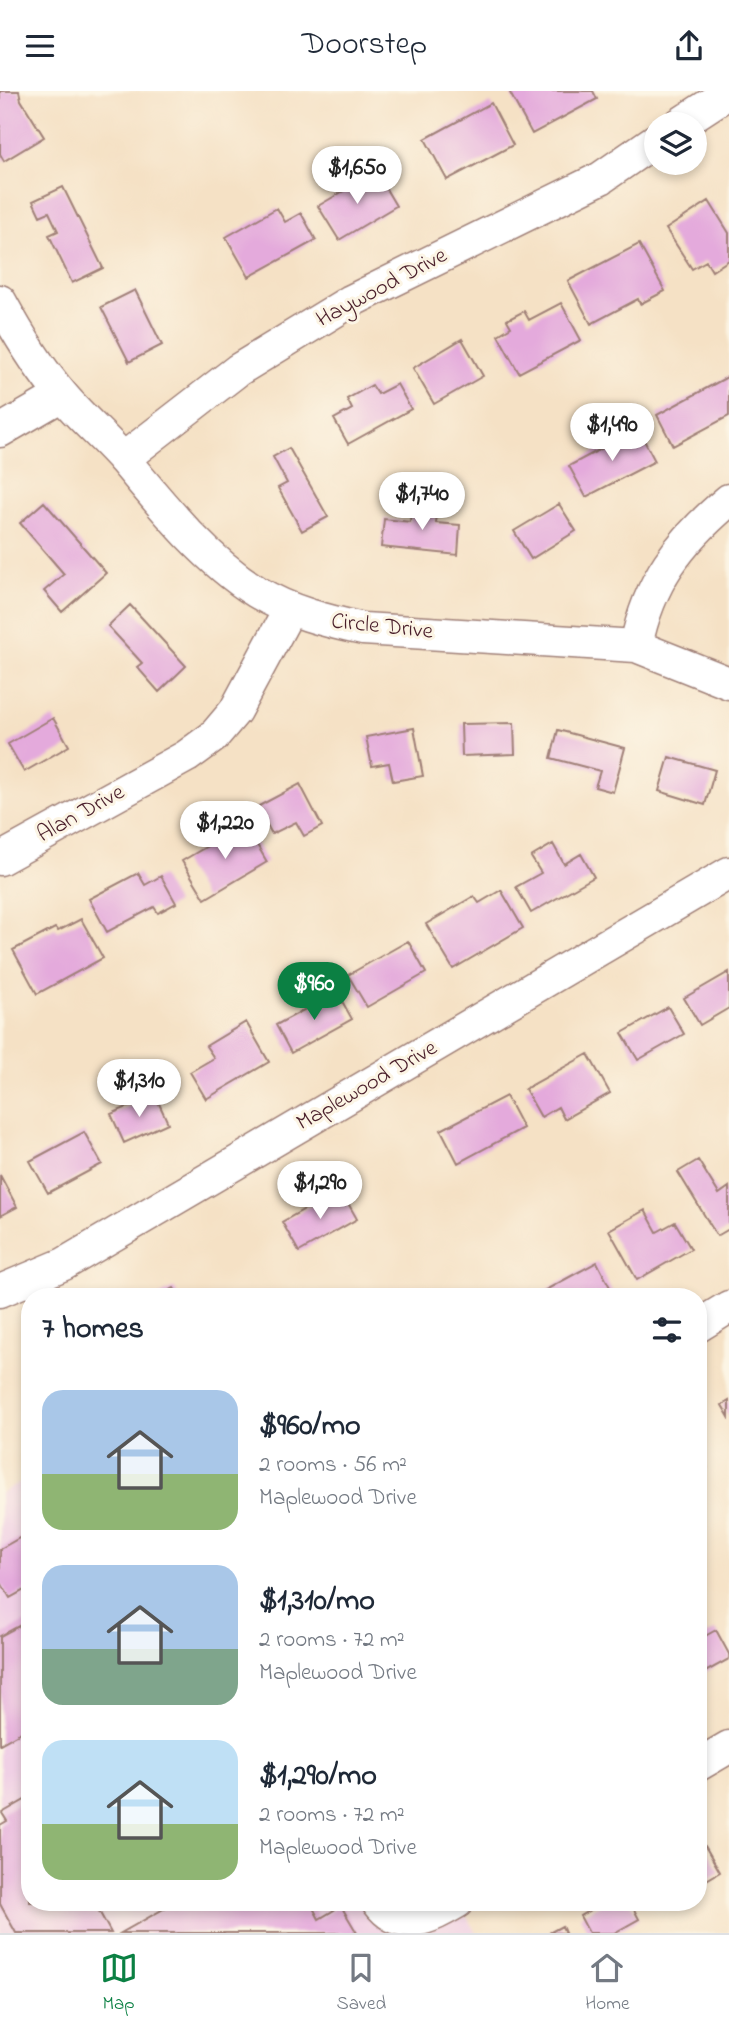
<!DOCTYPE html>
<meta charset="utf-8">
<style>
:root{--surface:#fff;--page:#f6f6f7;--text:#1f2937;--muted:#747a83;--line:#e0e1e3;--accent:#0b8043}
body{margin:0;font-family:"Indie Flower",sans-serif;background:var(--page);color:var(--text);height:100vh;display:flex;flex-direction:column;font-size:26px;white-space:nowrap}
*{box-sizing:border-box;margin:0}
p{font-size:23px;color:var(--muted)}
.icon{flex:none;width:38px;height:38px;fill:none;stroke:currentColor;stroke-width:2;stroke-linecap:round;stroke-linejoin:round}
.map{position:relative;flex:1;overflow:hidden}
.panel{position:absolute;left:21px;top:1197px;width:686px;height:623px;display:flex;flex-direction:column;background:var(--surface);border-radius:28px;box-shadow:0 4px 10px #0003}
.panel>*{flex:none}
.buttons{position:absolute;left:644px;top:21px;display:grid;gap:14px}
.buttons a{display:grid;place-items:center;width:63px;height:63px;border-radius:50%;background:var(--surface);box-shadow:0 4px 10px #0003;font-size:35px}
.price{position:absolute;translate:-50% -60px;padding:0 16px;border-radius:24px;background:#fff;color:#222;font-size:23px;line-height:46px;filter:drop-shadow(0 2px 4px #0008)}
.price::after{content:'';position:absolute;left:50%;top:42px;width:21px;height:16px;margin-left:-10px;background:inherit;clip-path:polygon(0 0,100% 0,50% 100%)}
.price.active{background:var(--accent);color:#fff}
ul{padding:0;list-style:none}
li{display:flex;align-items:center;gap:21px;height:175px;padding:0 21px}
li span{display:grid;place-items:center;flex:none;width:196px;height:140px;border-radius:21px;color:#555}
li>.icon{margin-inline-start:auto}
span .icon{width:84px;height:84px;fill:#fffc;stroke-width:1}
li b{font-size:30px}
h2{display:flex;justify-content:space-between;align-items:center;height:84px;padding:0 21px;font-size:30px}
header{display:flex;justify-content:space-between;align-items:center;height:91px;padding:0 21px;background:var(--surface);font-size:32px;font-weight:600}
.dock{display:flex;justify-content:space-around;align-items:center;height:98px;border-top:2px solid var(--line);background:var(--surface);font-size:19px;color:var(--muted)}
.dock a{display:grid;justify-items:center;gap:4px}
.dock .active{color:var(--accent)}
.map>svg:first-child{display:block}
.built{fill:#f0d0e5}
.building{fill:#e4aadc}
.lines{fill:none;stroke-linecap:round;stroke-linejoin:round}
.minor-casing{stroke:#a08078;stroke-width:35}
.minor{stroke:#fff;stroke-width:32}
.labels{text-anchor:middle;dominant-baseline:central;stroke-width:6;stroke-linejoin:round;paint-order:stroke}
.street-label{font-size:23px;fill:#4a1f2b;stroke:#fcf5e5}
</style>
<header><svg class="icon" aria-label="menu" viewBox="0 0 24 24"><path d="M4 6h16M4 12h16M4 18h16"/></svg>Doorstep<svg class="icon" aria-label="share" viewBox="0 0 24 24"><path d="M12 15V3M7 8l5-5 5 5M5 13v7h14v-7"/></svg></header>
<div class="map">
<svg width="729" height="1842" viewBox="0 0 729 1842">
<rect width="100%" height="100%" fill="#fcf5e5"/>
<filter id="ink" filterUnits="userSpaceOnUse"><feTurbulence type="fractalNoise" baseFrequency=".0143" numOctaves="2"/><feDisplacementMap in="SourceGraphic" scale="14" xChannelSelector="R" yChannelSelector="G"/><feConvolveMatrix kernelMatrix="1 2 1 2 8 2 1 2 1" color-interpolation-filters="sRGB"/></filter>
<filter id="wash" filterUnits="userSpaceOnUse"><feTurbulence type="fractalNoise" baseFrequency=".00686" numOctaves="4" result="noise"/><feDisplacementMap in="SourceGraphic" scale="28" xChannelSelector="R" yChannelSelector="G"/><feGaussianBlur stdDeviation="1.57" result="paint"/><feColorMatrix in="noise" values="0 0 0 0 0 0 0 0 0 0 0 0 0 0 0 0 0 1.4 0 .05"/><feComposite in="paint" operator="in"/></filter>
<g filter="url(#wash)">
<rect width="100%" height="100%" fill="#f5e1c5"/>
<path class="built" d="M30 1386V1811H459L476 1842H0V1402Z"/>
<g id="blocks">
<path class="building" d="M0 0H19L21 9 44 46 4 70 0 63Z
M513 0H593L597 8 532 43 510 2Z
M491 12 513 54 447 89 425 48Z
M376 81 396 115 339 149 318 115Z
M63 96 103 177 72 192 49 144 58 140 49 121 40 125 33 110Z
M709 110 729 142V169L712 180 706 170 692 178 666 138Z
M277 117 285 131 301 122 316 149 249 186 226 146Z
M639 153 665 200 640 213 638 208 591 233 568 190Z
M135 199 162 254 129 271 101 216Z
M561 212 581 249 519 282 498 244 511 236 507 229 524 220 529 229Z
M462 248 483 285 434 313 413 277Z
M729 285V325L673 355 657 324Z
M397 293 411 318 348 353 334 328 352 318 347 308 372 294 378 303Z
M638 338 655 370 586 406 569 375Z
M289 357 328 426 302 440 278 397 287 392 273 366Z
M412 410 438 413 436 432 460 434 458 464 381 456 384 428 410 431Z
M44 411 106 482 62 521 44 500 64 483 20 432Z
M559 413 576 440 531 468 514 440Z
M130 514 186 575 159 601 137 576 142 572 108 535Z
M53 627 69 655 24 681 8 653Z
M514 632 515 663 462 665 461 633Z
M414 637 423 685 393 690 389 672 372 675 366 646Z
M558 639 625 657 613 701 595 696 600 680 551 667Z
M669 666 715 679 705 714 659 700Z
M300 693 322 735 304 745 296 731 272 743 257 716Z
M245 733 267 771 205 808 182 770Z
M553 753 564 773 581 763 594 786 531 822 516 796 541 782 531 766Z
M138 782 145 794 161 785 176 812 158 822 154 816 107 841 89 808Z
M501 799 523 837 453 878 426 833 474 805 479 812Z
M81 828 103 867 37 903 13 859 55 837 58 840Z
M408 850 426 882 367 916 348 884Z
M729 881V917L700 934 684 907Z
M337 901 352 928 291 962 276 934Z
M668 916 684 943 638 969 622 942Z
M246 931 269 971 206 1008 190 981 214 967 206 955Z
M588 963 610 1002 564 1028 558 1016 541 1026 525 998Z
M155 1004 168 1032 124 1052 111 1023Z
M506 1005 523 1037 458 1072 441 1039Z
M84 1041 102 1073 48 1102 30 1070Z
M698 1069 719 1103 729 1096V1138L717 1145 678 1081Z
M0 1084 17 1116 0 1125Z
M340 1098 357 1128 299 1161 282 1131Z
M645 1119 657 1141 675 1131 691 1158 637 1189 609 1139Z
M597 1171 615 1206H542L540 1202Z
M174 1197 179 1206H157Z
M729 1310V1326L722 1314Z
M698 1360 707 1376 698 1381Z
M30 1441V1496L10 1507 0 1490V1458Z
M30 1529V1636L0 1653V1545Z
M716 1539 729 1563V1568L698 1585V1549Z
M30 1706V1811H94L111 1842H16L0 1813V1734L7 1730 2 1722Z
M705 1755 720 1781 698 1794V1759Z
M176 1811H310L319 1828 341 1815 357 1842H121Z
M604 1811H630L639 1828 614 1842H589L580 1825Z
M562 1835 565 1842H549Z"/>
</g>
</g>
<g filter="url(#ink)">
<use href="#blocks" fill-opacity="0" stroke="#a08078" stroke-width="2"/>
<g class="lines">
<g class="minor-casing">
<path id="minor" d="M680 33 729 1
M0 210C18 243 37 275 62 304 81 327 105 347 125 370 164 417 205 468 257 501 290 521 326 530 363 538L636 555 729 592
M0 340 62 304
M123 368 238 279 351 210 601 87 656 49
M636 555C649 490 679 451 729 409
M0 768 187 665 213 646 235 620 290 518
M0 1200 64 1173 729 782
M698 1235 729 1216
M698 1674 729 1656
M378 1811C401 1842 430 1827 457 1811"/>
</g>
<use href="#minor" class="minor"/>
</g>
</g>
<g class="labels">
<g class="street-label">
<text transform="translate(382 197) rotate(-28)">Haywood Drive</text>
<text transform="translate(382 536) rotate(6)">Circle Drive</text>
<text transform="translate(81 723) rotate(-29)">Alan Drive</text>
<text transform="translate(367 995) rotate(-30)">Maplewood Drive</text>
</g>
</g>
</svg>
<div class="buttons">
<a><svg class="icon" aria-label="layers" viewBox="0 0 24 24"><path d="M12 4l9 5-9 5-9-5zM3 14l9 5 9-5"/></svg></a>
</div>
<b class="price" style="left:357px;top:115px">$1,650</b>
<b class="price" style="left:612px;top:372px">$1,490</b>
<b class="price" style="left:422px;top:441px">$1,740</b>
<b class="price" style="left:225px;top:770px">$1,220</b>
<b class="price active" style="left:314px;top:931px">$960</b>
<b class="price" style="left:139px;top:1028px">$1,310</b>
<b class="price" style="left:320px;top:1130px">$1,290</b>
<section class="panel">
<h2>7 homes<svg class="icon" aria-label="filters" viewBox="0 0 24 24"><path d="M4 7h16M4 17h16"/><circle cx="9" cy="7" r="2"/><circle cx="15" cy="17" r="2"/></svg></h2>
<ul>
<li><span style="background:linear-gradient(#a9c7e8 60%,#8fb573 0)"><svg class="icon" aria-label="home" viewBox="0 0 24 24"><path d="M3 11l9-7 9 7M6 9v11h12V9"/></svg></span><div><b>$960/mo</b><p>2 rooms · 56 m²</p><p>Maplewood Drive</p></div></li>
<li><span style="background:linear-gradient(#a9c7e8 60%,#7fa58c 0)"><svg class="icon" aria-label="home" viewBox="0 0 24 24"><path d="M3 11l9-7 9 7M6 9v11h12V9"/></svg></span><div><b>$1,310/mo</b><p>2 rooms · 72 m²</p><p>Maplewood Drive</p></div></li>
<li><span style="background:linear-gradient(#bfe0f5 60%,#8fb573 0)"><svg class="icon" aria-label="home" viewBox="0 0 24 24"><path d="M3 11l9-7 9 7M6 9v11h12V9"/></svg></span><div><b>$1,290/mo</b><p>2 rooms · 72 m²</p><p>Maplewood Drive</p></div></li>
</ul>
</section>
</div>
<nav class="dock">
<a class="active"><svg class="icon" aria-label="map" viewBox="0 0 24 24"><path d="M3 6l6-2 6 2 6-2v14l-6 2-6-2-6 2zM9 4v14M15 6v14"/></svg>Map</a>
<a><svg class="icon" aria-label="saved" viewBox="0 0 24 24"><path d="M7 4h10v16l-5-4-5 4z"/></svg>Saved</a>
<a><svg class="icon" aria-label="home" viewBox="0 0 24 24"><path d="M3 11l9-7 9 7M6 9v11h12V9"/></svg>Home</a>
</nav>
